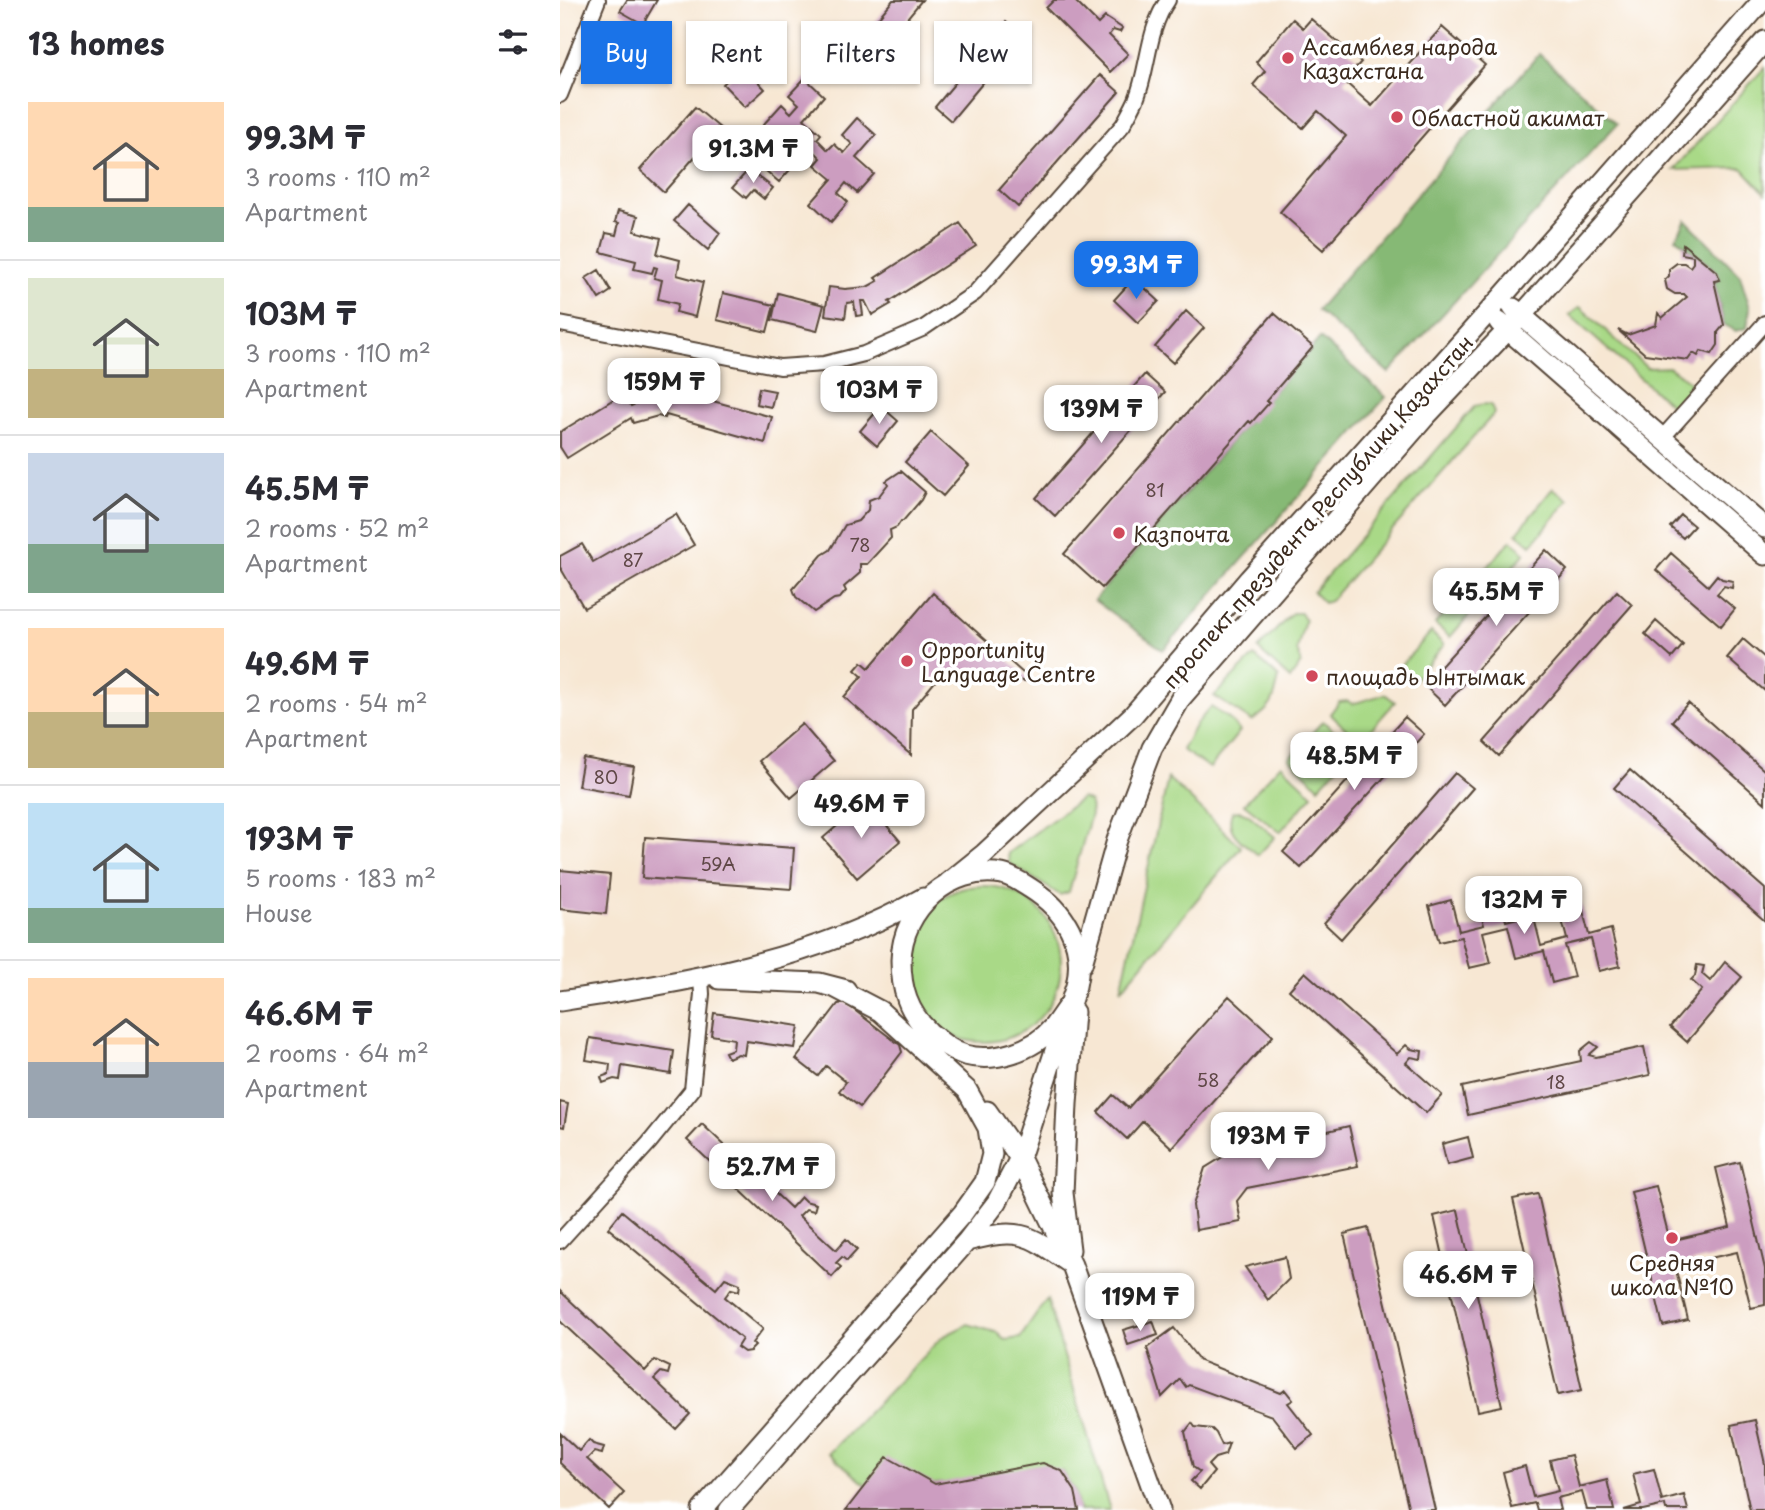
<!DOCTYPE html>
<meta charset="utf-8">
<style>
:root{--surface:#fff;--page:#f2f2f3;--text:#2b2b33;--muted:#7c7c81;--line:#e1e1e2;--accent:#1a73e8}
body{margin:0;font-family:"Playpen Sans",sans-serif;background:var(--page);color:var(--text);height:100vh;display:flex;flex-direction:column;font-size:26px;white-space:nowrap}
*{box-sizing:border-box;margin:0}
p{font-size:23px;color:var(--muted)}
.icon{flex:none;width:38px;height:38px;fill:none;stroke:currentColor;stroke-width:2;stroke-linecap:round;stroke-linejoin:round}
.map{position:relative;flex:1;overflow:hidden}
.side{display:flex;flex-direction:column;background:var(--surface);width:560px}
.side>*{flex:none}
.banner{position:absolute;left:21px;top:21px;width:665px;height:63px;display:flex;gap:14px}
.price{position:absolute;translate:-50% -60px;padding:0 16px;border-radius:14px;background:#fff;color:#222;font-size:23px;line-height:46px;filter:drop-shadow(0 2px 4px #0008)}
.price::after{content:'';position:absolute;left:50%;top:42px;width:21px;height:16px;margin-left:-10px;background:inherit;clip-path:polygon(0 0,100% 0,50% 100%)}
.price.on{background:var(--accent);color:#fff}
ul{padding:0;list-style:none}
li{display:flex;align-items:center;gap:21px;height:175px;padding:0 28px}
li+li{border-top:2px solid var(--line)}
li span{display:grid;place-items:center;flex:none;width:196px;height:140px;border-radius:0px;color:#555}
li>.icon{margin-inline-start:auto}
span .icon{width:84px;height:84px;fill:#fffc;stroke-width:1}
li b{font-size:30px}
h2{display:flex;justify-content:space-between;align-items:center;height:84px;padding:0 28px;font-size:30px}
.pill{padding:0 24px;border-radius:0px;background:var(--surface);box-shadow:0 2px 5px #0004;font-size:24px;line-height:63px}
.pill.on{background:var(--accent);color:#fff}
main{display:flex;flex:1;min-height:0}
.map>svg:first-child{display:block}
.green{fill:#a9d987;stroke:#728252;stroke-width:2}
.forest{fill:#86b974;stroke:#607249;stroke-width:2}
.building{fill:#cc9dc0}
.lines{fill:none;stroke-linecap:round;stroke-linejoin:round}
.street-casing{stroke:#574639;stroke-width:18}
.secondary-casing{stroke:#574639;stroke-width:23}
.street{stroke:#fff;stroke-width:14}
.secondary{stroke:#fff;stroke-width:19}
.poi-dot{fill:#d1495b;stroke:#fff;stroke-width:2.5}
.labels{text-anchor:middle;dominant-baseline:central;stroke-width:7;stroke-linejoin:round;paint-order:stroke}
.number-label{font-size:18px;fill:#5f4746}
.poi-label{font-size:21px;fill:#3b2a1e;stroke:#fff;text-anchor:start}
.street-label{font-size:21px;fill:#3b2a1e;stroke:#fff}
</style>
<main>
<section class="side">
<h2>13 homes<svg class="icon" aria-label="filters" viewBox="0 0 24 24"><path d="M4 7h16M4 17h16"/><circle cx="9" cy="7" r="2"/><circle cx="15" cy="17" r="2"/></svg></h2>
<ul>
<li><span style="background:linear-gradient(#ffd9b3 75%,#7fa58c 0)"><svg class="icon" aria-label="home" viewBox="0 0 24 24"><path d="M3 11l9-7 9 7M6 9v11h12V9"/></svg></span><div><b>99.3M ₸</b><p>3 rooms · 110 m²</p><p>Apartment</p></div></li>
<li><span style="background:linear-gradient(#dfe7d0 65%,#c2b280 0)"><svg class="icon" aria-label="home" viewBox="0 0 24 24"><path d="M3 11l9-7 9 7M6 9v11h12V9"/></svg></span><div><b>103M ₸</b><p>3 rooms · 110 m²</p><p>Apartment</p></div></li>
<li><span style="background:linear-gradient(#c9d6e8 65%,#7fa58c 0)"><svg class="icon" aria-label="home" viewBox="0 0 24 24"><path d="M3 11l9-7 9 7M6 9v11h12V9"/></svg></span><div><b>45.5M ₸</b><p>2 rooms · 52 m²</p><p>Apartment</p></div></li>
<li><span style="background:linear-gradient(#ffd9b3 60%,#c2b280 0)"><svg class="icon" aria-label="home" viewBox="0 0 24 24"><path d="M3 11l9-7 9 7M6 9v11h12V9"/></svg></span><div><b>49.6M ₸</b><p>2 rooms · 54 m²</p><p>Apartment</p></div></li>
<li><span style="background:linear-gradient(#bfe0f5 75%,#7fa58c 0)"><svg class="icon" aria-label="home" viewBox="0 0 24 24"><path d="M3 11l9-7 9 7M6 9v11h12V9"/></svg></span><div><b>193M ₸</b><p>5 rooms · 183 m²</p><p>House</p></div></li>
<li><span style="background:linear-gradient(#ffd9b3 60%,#9aa5b1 0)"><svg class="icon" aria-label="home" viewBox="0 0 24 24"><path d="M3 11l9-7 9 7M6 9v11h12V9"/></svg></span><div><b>46.6M ₸</b><p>2 rooms · 64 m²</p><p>Apartment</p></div></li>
</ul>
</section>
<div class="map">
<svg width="1205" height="1510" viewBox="0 0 1205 1510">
<rect width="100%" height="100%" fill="#fff"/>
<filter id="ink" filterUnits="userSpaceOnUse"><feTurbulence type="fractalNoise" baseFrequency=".0143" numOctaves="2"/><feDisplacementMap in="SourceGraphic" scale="14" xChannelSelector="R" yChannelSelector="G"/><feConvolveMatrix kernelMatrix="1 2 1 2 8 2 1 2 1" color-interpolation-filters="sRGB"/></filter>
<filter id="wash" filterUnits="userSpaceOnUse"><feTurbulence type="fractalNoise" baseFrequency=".00686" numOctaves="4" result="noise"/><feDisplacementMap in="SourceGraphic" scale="28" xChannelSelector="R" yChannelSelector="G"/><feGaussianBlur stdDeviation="1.57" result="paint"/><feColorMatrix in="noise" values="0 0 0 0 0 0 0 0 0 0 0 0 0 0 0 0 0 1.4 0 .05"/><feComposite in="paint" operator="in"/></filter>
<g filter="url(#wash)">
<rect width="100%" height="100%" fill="#f7e7d3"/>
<path class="green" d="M1205 67V193L1182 168 1113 170Z
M1020 307 1087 368 1109 367 1130 382 1124 403 1114 408 1009 315Z
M924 404 931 405 934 413 931 417 770 601 764 603 753 592 915 406Z
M993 488 1009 500 971 545 957 533Z
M951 540 965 553 932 591 917 579Z
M910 584 925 597 890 637 875 624Z
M732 613H741L745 620 737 650 741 663 730 679 698 649Z
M871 632 884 645 852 683 837 670Z
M694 656 719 677C714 700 714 707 692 721L654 696Z
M825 694 835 702 800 742 770 714 779 702 788 701 792 704Z
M651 707 668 718 680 731 650 768 622 750 636 724Z
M763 721 793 750 759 787 729 758Z
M721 764 753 795 720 832 684 804Z
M608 778 681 847 561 990Z
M522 798 530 802 531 814 509 892 500 895 449 863 448 853Z
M680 811 688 814 715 837 698 855C684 843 664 833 672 812Z
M345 964a78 78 0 1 1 156 0a78 78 0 1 1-156 0Z
M487 1299 550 1510H519L515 1491 502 1471 375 1484 306 1485 269 1453 382 1337 408 1324 438 1333 445 1340 460 1338Z"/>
<path class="forest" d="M979 54 1057 124 829 373 757 310Z
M1126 220 1180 275 1190 308 1187 328 1176 331 1164 325 1154 281 1160 280 1157 272 1116 238Z
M760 338 826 397 603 650 534 600Z"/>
<g id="blocks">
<path class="building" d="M67 0H97L83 24 60 11Z
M333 0H362L315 57 298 42Z
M494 0H514L538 24 545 17 562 28 560 32 553 30 549 35 568 54 550 72 486 8Z
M733 19 743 28 751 19 801 62 784 81 812 106 882 27 925 65 763 250 720 212 786 136 758 111 743 128 693 85 705 71 696 62Z
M446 22 462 36 391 121 375 107Z
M183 66 205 89 185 107 163 84Z
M540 75 559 92 458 207 439 190Z
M245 78 264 96 244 119 261 134 257 139 268 150 274 144 284 153 292 144 282 135 297 118 316 135 296 158 314 174 297 193 286 183 278 193 288 202 271 222 251 203 272 179 255 165 261 158 250 147 245 154 234 144 225 153 236 163 219 182 198 164 220 140 203 125 222 104 231 113 239 104 229 95Z
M135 107 160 128 104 192 80 170Z
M189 169 213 188 204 199 193 190 186 198 173 187Z
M128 205 160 233 148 250 114 221Z
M58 211 78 216 74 231 101 238 97 254 120 260 117 275 143 282 135 317 116 312 118 304 98 299 102 280 94 278 97 268 94 267 92 273 74 269 76 261 41 252 46 233 56 235 59 223 55 222Z
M400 223 416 246 329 302 331 304 312 315 305 301H301L303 315 296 316 294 302 287 303 285 318 265 315 269 287 285 289 307 287 318 281 315 278Z
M1123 244 1157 272 1160 280 1154 281 1164 325 1158 332V345L1152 354 1141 351 1138 356 1133 353 1128 360 1085 354 1058 330 1068 335 1096 325 1098 313 1102 318 1127 297 1124 294H1115L1107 289 1105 280 1109 276V269L1117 263H1124L1130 267 1133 263V256L1122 254Z
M39 270 51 291 39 299 26 278Z
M574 278 599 301 578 323 554 300Z
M163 293 214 305 207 332 157 320Z
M218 293 264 305 257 331 212 320Z
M626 311 644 328 613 363 595 347Z
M714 313 753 347 706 401 709 403 691 423 689 421 542 588 504 554Z
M585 374 605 392 495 516 476 498Z
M199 388 215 391 211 407 196 404Z
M94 389 111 395 112 390 212 417 205 443 106 415 105 418 98 416 73 423 71 418 7 458 0 447V432L64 393 71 406 78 403 75 391 83 390 86 403H89Z
M321 406 338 421 317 446 300 431Z
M371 432 409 466 383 496 345 462Z
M341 471 365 492 361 500 343 521H341L337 527 330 530 331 538 307 564H300V573L284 587 286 591 280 598 274 599 254 612 236 597 233 589 262 555 270 550 285 525 298 521 308 510 309 500 319 496 328 484 326 481Z
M116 514 134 545 24 608 0 567V556L22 544 33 562Z
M1121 515 1134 526 1123 538 1110 527Z
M986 550 1007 570 885 705 864 685Z
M1111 553 1148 586 1157 575 1162 579 1173 581 1172 588 1164 586 1157 594 1175 609 1161 626 1096 570Z
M1057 591 1072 605 939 756 924 742Z
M373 593 473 682 383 672 352 709 351 755 284 697 302 676 295 670 302 662 309 668Z
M1096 621 1123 645 1112 658 1085 634Z
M1183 639 1205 658V691L1167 658Z
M1128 703 1205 771V803L1112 721Z
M845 717 864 734 741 868 723 852Z
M242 724 274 761 231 798 199 761Z
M23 758 74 767 69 795 18 786Z
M1070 770 1205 889V921L1054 788Z
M895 773 913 788 781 939 764 923Z
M306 801 340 841 297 878 263 838Z
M85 837 234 848 231 889 82 878Z
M0 870 50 875 46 914 0 909Z
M937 889 946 921 973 914 981 946 1007 939 999 909 1021 903 1029 935 1051 929 1060 966 1039 971 1031 939 1005 945 1014 977 992 983 984 951 956 958 948 926 923 932 931 963 909 968 901 937 879 942 869 906 891 900 899 931 924 925 916 894Z
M1165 962 1182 977 1127 1042 1110 1027 1142 990 1131 980 1135 976 1137 965 1144 966 1142 974 1150 981Z
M745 972 837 1054 846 1045 851 1049 862 1051 861 1059 851 1057 846 1063 882 1095 866 1113 729 990Z
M669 996 713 1036 612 1148 583 1121 567 1139 538 1112 553 1095 568 1108Z
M285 1003 340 1045 342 1052 300 1107 279 1091 286 1082 266 1066 258 1076 236 1059 278 1004Z
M154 1013 239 1026 235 1048 186 1041 184 1055 178 1054 168 1058 165 1052 173 1049 174 1039 151 1035Z
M30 1038 114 1051 111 1074 62 1066 60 1080 54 1079 43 1083 41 1077 49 1074 50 1064 26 1060Z
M1031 1042 1038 1047 1029 1055 1036 1057 1084 1047 1090 1075 908 1115 902 1087 1021 1061 1020 1051Z
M0 1102 8 1104 4 1127 0 1126Z
M142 1124 231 1208 241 1197 245 1201 256 1204 254 1211 246 1209 239 1216 276 1250 286 1239 297 1250 287 1261 282 1257 276 1263 281 1267 272 1277 127 1140Z
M789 1126 798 1166 687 1188 677 1201 681 1222 636 1230 633 1205 645 1168 666 1155Z
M908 1137 913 1158 887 1165 882 1144Z
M1180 1162 1205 1269V1305L1191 1308 1177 1252 1115 1266 1128 1320 1103 1326 1071 1192 1096 1186 1110 1241 1170 1227 1156 1168Z
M978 1194 1022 1390 998 1395 953 1199Z
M898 1210 942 1406 918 1411 874 1216Z
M62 1211 156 1289 165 1278 180 1284 179 1291 171 1289 165 1297 203 1329 192 1343 195 1346 190 1351 184 1352 177 1347 182 1339 48 1228Z
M808 1228 875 1510H849L784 1234Z
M725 1257 729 1279 708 1300 685 1267Z
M0 1291 85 1371 95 1360 110 1367 108 1374 101 1372 94 1379 130 1414 116 1429 0 1321Z
M593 1321 598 1335 568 1345 563 1330Z
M614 1328 640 1361 721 1393 725 1390 733 1400 728 1403 753 1435 737 1448 712 1416 629 1385 626 1387 620 1379 602 1397 587 1348Z
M1195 1420 1205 1464V1510H1190L1171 1425Z
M632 1423 635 1427 652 1429 656 1433 662 1445 669 1443 665 1455 655 1458 648 1465 654 1472 640 1489 631 1481 640 1472 633 1467 625 1432Z
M0 1433 19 1451 29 1440 33 1444 44 1447 42 1454 34 1452 27 1459 64 1493 49 1509 0 1463Z
M1011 1455 1019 1487 1047 1480 1054 1510H1027L1022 1492 997 1498 1000 1510H977L975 1503 952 1508 943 1472 965 1466 973 1497 998 1491 990 1460Z
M327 1457 375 1484 483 1463 502 1471 515 1491 519 1510H286Z
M1094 1469 1102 1501 1124 1495 1128 1510H1106L1105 1505 1083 1510H1064L1081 1505 1073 1474Z"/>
</g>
</g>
<g filter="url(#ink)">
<use href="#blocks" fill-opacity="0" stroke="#574639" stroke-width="2"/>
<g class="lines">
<g class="street-casing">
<path id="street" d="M0 95 38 0
M0 324 220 367 264 364 304 354 362 329 415 293 563 125C567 117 572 109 576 100 589 68 587 30 608 0
M1103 437 1205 323
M0 1241 89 1143 132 1090 142 994 141 978"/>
</g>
<g class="secondary-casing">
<path id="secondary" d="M953 308 1205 528
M939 322 1205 555
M388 883 424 854 573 715 689 579 941 298 1203 0
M522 964 557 840 592 748 621 698 866 416 961 316 1205 41
M159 979 259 983 286 990
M0 1001C125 982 252 961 363 898
M427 1111 460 1158 512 1265 600 1510
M407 1241C458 1228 466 1232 508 1262
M510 1250 503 1193 507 1104 514 1012
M142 1510 403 1213 425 1182 432 1154 428 1128 407 1090 320 1011 274 987
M169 1510 407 1241 437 1202 460 1158 516 986C526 944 505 910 470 888 462 883 452 876 442 874 390 865 342 909 341 960 341 989 348 1012 369 1032 380 1041 391 1051 405 1055 434 1063 473 1051 493 1027 498 1021 503 1013 508 1006"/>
</g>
<use href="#street" class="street"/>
<use href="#secondary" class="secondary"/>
</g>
</g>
<g class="poi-dot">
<circle cx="728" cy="58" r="7"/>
<circle cx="837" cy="117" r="7"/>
<circle cx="559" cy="533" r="7"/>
<circle cx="347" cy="661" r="7"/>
<circle cx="752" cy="676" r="7"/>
<circle cx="1112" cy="1238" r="7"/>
</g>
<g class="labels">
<g class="number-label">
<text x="595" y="489">81</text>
<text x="300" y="544">78</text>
<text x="73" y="559">87</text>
<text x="46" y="776">80</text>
<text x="158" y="863">59А</text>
<text x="648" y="1079">58</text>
<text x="996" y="1081">18</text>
</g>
<g class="poi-label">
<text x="742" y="46">Ассамблея народа<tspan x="742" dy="24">Казахстана</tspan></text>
<text x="851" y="117">Областной акимат</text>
<text x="573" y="533">Казпочта</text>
<text x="361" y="649">Opportunity<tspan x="361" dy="24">Language Centre</tspan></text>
<text x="766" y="676">площадь Ынтымак</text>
<text x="1112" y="1262" text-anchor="middle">Средняя<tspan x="1112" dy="24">школа №10</tspan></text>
</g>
<g class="street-label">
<text transform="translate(757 511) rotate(-49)">проспект президента Республики Казахстан</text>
</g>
</g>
</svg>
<b class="price" style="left:193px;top:185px">91.3M ₸</b>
<b class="price on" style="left:576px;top:301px">99.3M ₸</b>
<b class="price" style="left:104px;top:418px">159M ₸</b>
<b class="price" style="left:319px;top:426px">103M ₸</b>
<b class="price" style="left:541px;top:445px">139M ₸</b>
<b class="price" style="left:936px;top:628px">45.5M ₸</b>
<b class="price" style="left:794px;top:792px">48.5M ₸</b>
<b class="price" style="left:301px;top:840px">49.6M ₸</b>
<b class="price" style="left:964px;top:936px">132M ₸</b>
<b class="price" style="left:708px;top:1172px">193M ₸</b>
<b class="price" style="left:212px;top:1203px">52.7M ₸</b>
<b class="price" style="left:908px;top:1311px">46.6M ₸</b>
<b class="price" style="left:580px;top:1333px">119M ₸</b>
<div class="banner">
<a class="pill on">Buy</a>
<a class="pill">Rent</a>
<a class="pill">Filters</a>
<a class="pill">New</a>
</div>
</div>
</main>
